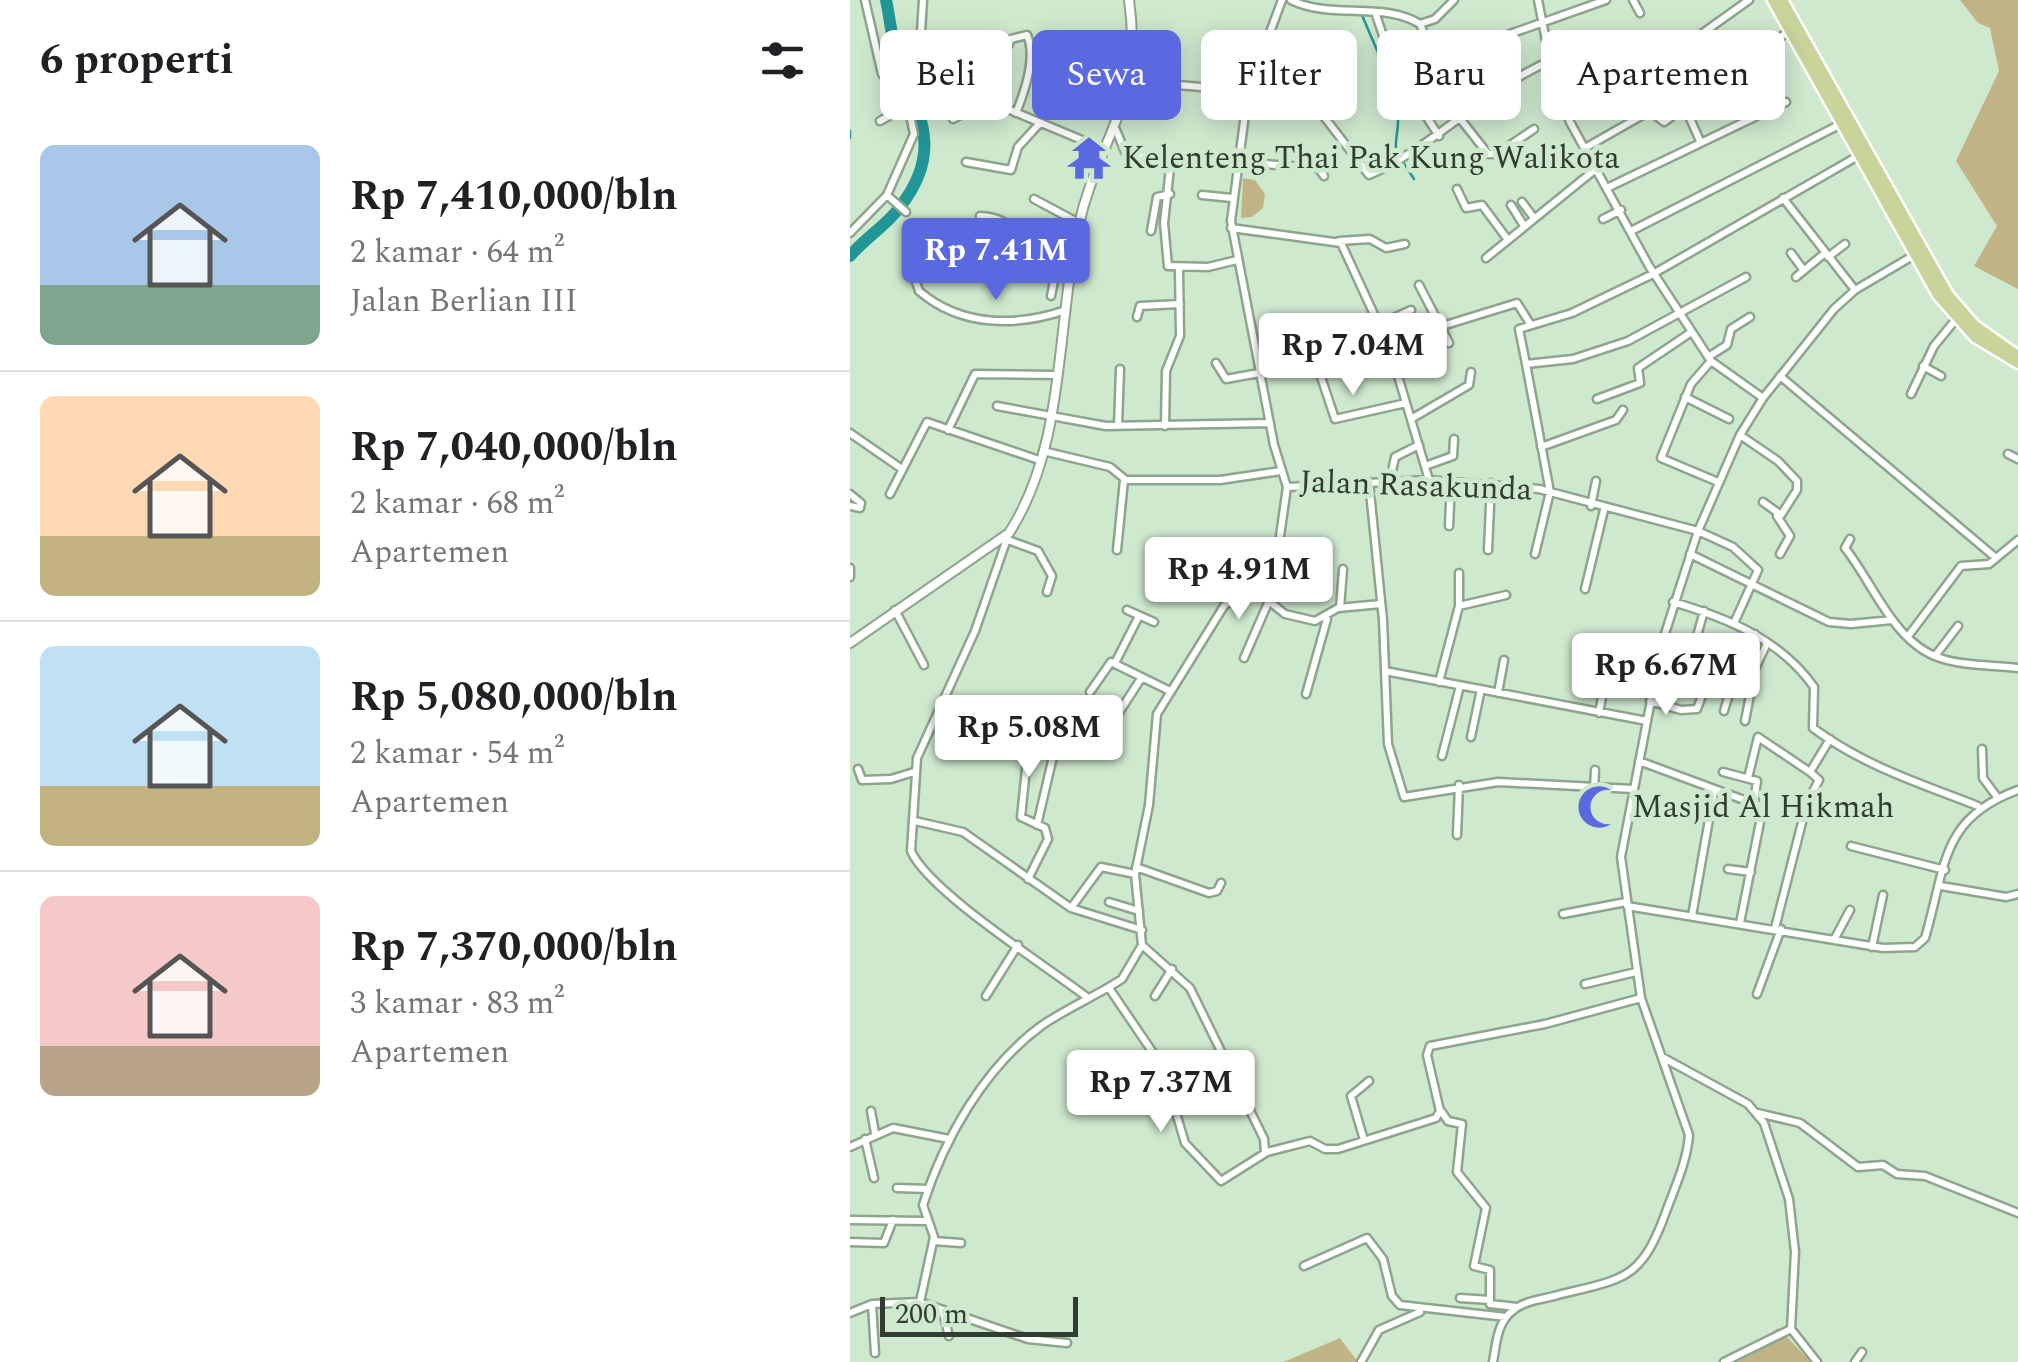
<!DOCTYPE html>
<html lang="id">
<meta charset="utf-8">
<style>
:root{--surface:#fff;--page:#f6f6f6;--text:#202124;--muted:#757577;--line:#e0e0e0;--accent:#5b69e0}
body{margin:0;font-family:Spectral,serif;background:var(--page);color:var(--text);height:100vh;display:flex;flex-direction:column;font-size:38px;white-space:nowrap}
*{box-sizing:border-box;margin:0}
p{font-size:32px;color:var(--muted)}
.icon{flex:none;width:55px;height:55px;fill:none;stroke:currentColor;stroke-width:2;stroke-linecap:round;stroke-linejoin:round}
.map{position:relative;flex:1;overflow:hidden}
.panel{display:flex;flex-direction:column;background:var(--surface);width:850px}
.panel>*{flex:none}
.top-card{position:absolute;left:30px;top:30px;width:950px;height:90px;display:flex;gap:20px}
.scale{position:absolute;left:30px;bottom:25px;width:198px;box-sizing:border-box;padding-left:10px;border:5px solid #323c32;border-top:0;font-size:28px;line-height:35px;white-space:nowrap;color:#323c32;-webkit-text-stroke:8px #cfe9ce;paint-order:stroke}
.price{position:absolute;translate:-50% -85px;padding:0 22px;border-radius:10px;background:#fff;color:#222;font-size:32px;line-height:65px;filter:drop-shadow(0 2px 5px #0008)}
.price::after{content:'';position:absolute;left:50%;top:60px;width:30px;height:22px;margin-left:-15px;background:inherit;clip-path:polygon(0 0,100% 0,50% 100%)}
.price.current{background:var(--accent);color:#fff}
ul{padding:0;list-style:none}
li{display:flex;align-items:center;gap:30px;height:250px;padding:0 40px}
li+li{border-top:2px solid var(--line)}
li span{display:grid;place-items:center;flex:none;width:280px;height:200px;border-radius:15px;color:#555}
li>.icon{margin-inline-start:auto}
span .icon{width:120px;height:120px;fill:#fffc;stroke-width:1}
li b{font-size:42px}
h2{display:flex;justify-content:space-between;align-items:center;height:120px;padding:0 40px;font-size:42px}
.pill{padding:0 35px;border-radius:15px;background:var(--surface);box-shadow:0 5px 25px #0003;font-size:35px;line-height:90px}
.pill.current{background:var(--accent);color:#fff}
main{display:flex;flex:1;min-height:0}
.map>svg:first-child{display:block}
.green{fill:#c2b386}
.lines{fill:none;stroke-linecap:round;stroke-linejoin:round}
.stream{stroke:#229597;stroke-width:2.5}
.river{stroke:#229597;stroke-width:12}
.minor-casing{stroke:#8da58c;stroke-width:11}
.tertiary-casing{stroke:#8da58c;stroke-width:12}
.trunk-casing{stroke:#fff;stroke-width:15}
.minor{stroke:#fff;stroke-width:6}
.tertiary{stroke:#fff;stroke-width:8}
.trunk{stroke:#c8d49a;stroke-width:10}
.labels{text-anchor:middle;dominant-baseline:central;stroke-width:10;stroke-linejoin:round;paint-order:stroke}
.poi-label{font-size:32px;fill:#323c32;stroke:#cfe9ce;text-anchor:start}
.street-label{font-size:32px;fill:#323c32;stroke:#cfe9ce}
</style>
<main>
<section class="panel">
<h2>6 properti<svg class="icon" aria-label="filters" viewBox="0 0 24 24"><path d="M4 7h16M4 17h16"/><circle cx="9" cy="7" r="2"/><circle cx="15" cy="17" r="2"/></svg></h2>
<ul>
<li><span style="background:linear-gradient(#a9c7e8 70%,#7fa58c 0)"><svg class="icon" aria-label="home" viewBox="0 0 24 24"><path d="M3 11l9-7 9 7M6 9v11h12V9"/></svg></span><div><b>Rp 7,410,000/bln</b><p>2 kamar · 64 m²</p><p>Jalan Berlian III</p></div></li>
<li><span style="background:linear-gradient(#ffd9b3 70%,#c2b280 0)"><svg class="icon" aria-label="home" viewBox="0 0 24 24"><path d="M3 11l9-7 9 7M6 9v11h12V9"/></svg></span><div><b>Rp 7,040,000/bln</b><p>2 kamar · 68 m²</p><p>Apartemen</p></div></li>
<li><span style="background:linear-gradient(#bfe0f5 70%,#c2b280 0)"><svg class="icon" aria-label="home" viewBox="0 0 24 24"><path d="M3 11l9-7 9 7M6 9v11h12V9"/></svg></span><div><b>Rp 5,080,000/bln</b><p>2 kamar · 54 m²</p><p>Apartemen</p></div></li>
<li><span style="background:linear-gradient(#f6c9c9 75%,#b9a48a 0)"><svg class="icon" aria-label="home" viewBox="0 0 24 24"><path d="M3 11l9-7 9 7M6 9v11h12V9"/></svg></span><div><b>Rp 7,370,000/bln</b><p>3 kamar · 83 m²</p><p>Apartemen</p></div></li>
</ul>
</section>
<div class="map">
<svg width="1168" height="1362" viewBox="0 0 1168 1362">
<rect width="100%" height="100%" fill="#cfe9ce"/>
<path class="green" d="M1110 0H1168V289L1124 266 1147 226 1106 161 1149 71 1140 28 1128 23Z
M393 178 405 180 415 194 413 208 402 217 391 218Z
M928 1328 961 1362H878Z
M490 1338 508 1362H433L436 1361Z"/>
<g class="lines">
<path class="stream" d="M512 15C525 47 543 81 548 116 549 130 544 141 546 156
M0 131V138
M553 162 564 179"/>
<path class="river" d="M0 256C15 238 36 226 50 207 95 149 68 114 47 54 41 37 40 18 36 0"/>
<g class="minor-casing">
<path id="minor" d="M73 0 70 48 76 58 102 56 141 102 256 150
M441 0C481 20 534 1 570 24L608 116 638 154H647L684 129
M688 0 704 81 720 122 799 266 861 361 913 398
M783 0 790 13
M526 15 543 65 589 136
M570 24 585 19 604 0
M640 41 756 0
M217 64 281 68
M281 81 398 91
M129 90 148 68 161 39 177 35C187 57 175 91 166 113
M712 102 753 80 801 70 899 0
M835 107 850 141
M395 108 431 114 465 105 519 175C586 146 634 89 702 60
M441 111 449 87 483 82
M103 119 137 101
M30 121 59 105
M266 130 275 152 313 161 320 168 314 223 318 266 358 267 387 260
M735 148 800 111 814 122 939 31
M116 162 161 170 168 147 190 123
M387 162 468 168 474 176
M759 187 936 102
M607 189 616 208 632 205 658 240
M37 195 56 212
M352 195 382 198
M933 198 1005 290
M184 199 229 223
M672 202 684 218
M661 205 674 226
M130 216C150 217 162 223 169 243
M753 219 771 210
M100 225 121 231 123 241 144 248 179 242 225 246
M381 228 491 243 540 349
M301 231 307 197 320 194
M781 231 991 124
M0 233 37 195 64 134 57 101 32 74 15 0
M489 241 520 239 536 248 555 244
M941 253 952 268
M978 257 995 244
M636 258 747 168
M73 268 65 279 69 291C111 327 166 327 216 310
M946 277 975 253
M569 285 599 343
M201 296 207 266 223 260
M287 317 290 306 330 304
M530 324 561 310
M537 343 667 303 681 325
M858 357 877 345 881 329 900 317
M861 361 841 384 811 458 868 482
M366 363 376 379 540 349 579 480
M676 364 669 329 722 313 803 274 1008 156
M467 365 485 419 556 403
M1073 366 1091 376
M930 376 1146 558
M1061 394 1084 346 1107 318
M835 397 879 419
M747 399 790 383 788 368 840 333
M147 406 256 426 420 423
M561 419 619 385 621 372
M268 426 270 369
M315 426 316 371 330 336 329 269
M98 430 125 374 206 375
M0 433 52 469
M890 435 928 461 947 481V490L931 515 913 502
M691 447 766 420 773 410
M193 451 260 467 276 480H370L431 471
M1158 454 1168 459
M575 466 603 456 604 439
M540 481 545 457 569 445
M519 482 533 620 538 744 554 797 648 782 783 789
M437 487 579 480 689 489 848 531 883 547 908 570 885 621
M0 494 11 503 10 508
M40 494 77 422 189 460
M0 506 10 508
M741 506 746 481
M927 516 940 536 930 554
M599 526 601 481
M159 533 125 631 67 758 61 851C79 892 198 967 238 998
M1000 539 995 548C1023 583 1044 643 1090 658 1113 666 1144 665 1168 668
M158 540 188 551 202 576 197 592
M267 550 274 480
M318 550 390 593
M638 550 641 483
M685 554 700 492 676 364 723 359 778 341 896 277
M840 554 979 622 1001 624 1042 620
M0 568V577
M609 573V606
M735 589 754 510
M414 597 435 614 465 621 488 608 531 604
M823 602C877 618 930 639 964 687L963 728C1014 766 1069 783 1128 806
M490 608 493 569
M45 610 74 665
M277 610 304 622
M1059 635 1111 566 1139 564 1168 540
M846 648 889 655 905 634
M1085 656 1108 626
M394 658 418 603
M791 661 807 671
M265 663 289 616
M535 671 797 721
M589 682 609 606 656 595
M834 682 854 611
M858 683 882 692
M240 692 261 662 318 690
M648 693 654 660
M456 694 477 619
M800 701 831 710 847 709 858 680 836 674
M270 711 292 677
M874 711 891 654
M749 713 762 645
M895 721 905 669 917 643
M621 737 631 689
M1132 749 1133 778 1147 797
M592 756 610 686
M789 761 913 807 890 923
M8 769 12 780 41 779 64 772
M873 772 907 781 904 803
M898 778 908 737 960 772
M744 789 745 770
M65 821 113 832 221 908 292 930
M187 825 206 744
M607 835 609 785
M1001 846 1095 870
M286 867 359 893 367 891 371 883
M878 869 901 872
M178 879 198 839 195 828 171 817 178 750 212 742 216 733
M1091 886 1156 897 1168 894
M259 902 289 911
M777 906 1033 948 1065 947 1075 938C1096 867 1090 818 1168 790
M221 908 251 867 285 874
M713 914 776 902
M842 916 864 791
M925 928 957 803 969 780 960 772 980 739
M984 940 1000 910
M292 945 340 988 414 1139 415 1153
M1022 947 1033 895
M735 984 786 972
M259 988 312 1066 335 1143 371 1181 417 1152 460 1141 475 1149H488L586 1118 590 1111 577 1055 580 1046 695 1024 791 998
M907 994 931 929
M136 996 168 945
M305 996 322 969
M812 1057 898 1104 914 1123 939 1199 945 1252 941 1329
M21 1111 25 1133
M591 1111 598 1121 612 1124 607 1172 636 1208 624 1266 640 1270V1304L667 1307
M908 1113 950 1123 1008 1167 1033 1165 1047 1174 1075 1176 1168 1213
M15 1139 24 1178
M514 1140 501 1096 519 1081
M0 1147 43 1128 99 1139
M47 1188 78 1189
M0 1220 78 1221
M84 1241 111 1243
M0 1242 34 1243 43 1220
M454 1266 517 1238 533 1259 542 1296 550 1305 656 1317
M610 1298 640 1300
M70 1302 178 1339 217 1343
M22 1304 25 1353
M0 1313 22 1304 70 1302 84 1237 73 1205C94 1139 134 1068 191 1026 217 1008 246 996 272 979L292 945 285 874 299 805 307 714 374 606 389 593 414 597 424 578 437 487 424 445 381 221 398 91 432 0
M93 1313 99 1336
M511 1362 529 1330 570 1312
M643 1362C646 1345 647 1324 661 1312 673 1301 689 1300 704 1296 775 1278 791 1282 817 1209 826 1185 837 1161 839 1135L791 998 771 857 812 643 848 531 890 435 913 398 984 309 1005 290 1066 254
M874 1362 941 1329 967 1362
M1005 1362 1012 1352"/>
</g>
<g class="tertiary-casing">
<path id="tertiary" d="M0 643 159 533C216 445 206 327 228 228 248 137 294 104 279 0"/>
</g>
<g class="trunk-casing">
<path id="trunk" d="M923 0 1088 295 1125 337 1168 363
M932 0 1098 295 1124 325 1165 354"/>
</g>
<use href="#minor" class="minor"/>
<use href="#tertiary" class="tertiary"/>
<use href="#trunk" class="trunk"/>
</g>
<defs>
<g id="temple-bare" transform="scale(3.45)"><path d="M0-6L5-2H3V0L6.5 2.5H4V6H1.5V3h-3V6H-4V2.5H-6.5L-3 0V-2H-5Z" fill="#5b69e0" stroke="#cfe9ce" stroke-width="2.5" paint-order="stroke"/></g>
<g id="mosque-bare" transform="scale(3.45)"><path d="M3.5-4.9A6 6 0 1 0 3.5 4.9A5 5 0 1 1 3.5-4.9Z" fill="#5b69e0" stroke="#cfe9ce" stroke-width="2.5" paint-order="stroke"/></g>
</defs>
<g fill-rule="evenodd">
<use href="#temple-bare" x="239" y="158"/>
<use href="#mosque-bare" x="749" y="807"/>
</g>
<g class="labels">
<g class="poi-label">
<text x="272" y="158">Kelenteng Thai Pak Kung Walikota</text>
<text x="782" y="807">Masjid Al Hikmah</text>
</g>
<g class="street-label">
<text transform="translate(566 486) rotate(2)">Jalan Rasakunda</text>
</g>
</g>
</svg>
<div class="scale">200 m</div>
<b class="price current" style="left:146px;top:303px">Rp 7.41M</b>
<b class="price" style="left:503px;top:398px">Rp 7.04M</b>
<b class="price" style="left:389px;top:622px">Rp 4.91M</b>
<b class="price" style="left:816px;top:718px">Rp 6.67M</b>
<b class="price" style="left:179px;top:780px">Rp 5.08M</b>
<b class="price" style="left:311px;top:1135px">Rp 7.37M</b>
<div class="top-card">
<a class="pill">Beli</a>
<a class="pill current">Sewa</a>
<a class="pill">Filter</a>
<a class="pill">Baru</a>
<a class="pill">Apartemen</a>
</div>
</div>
</main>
